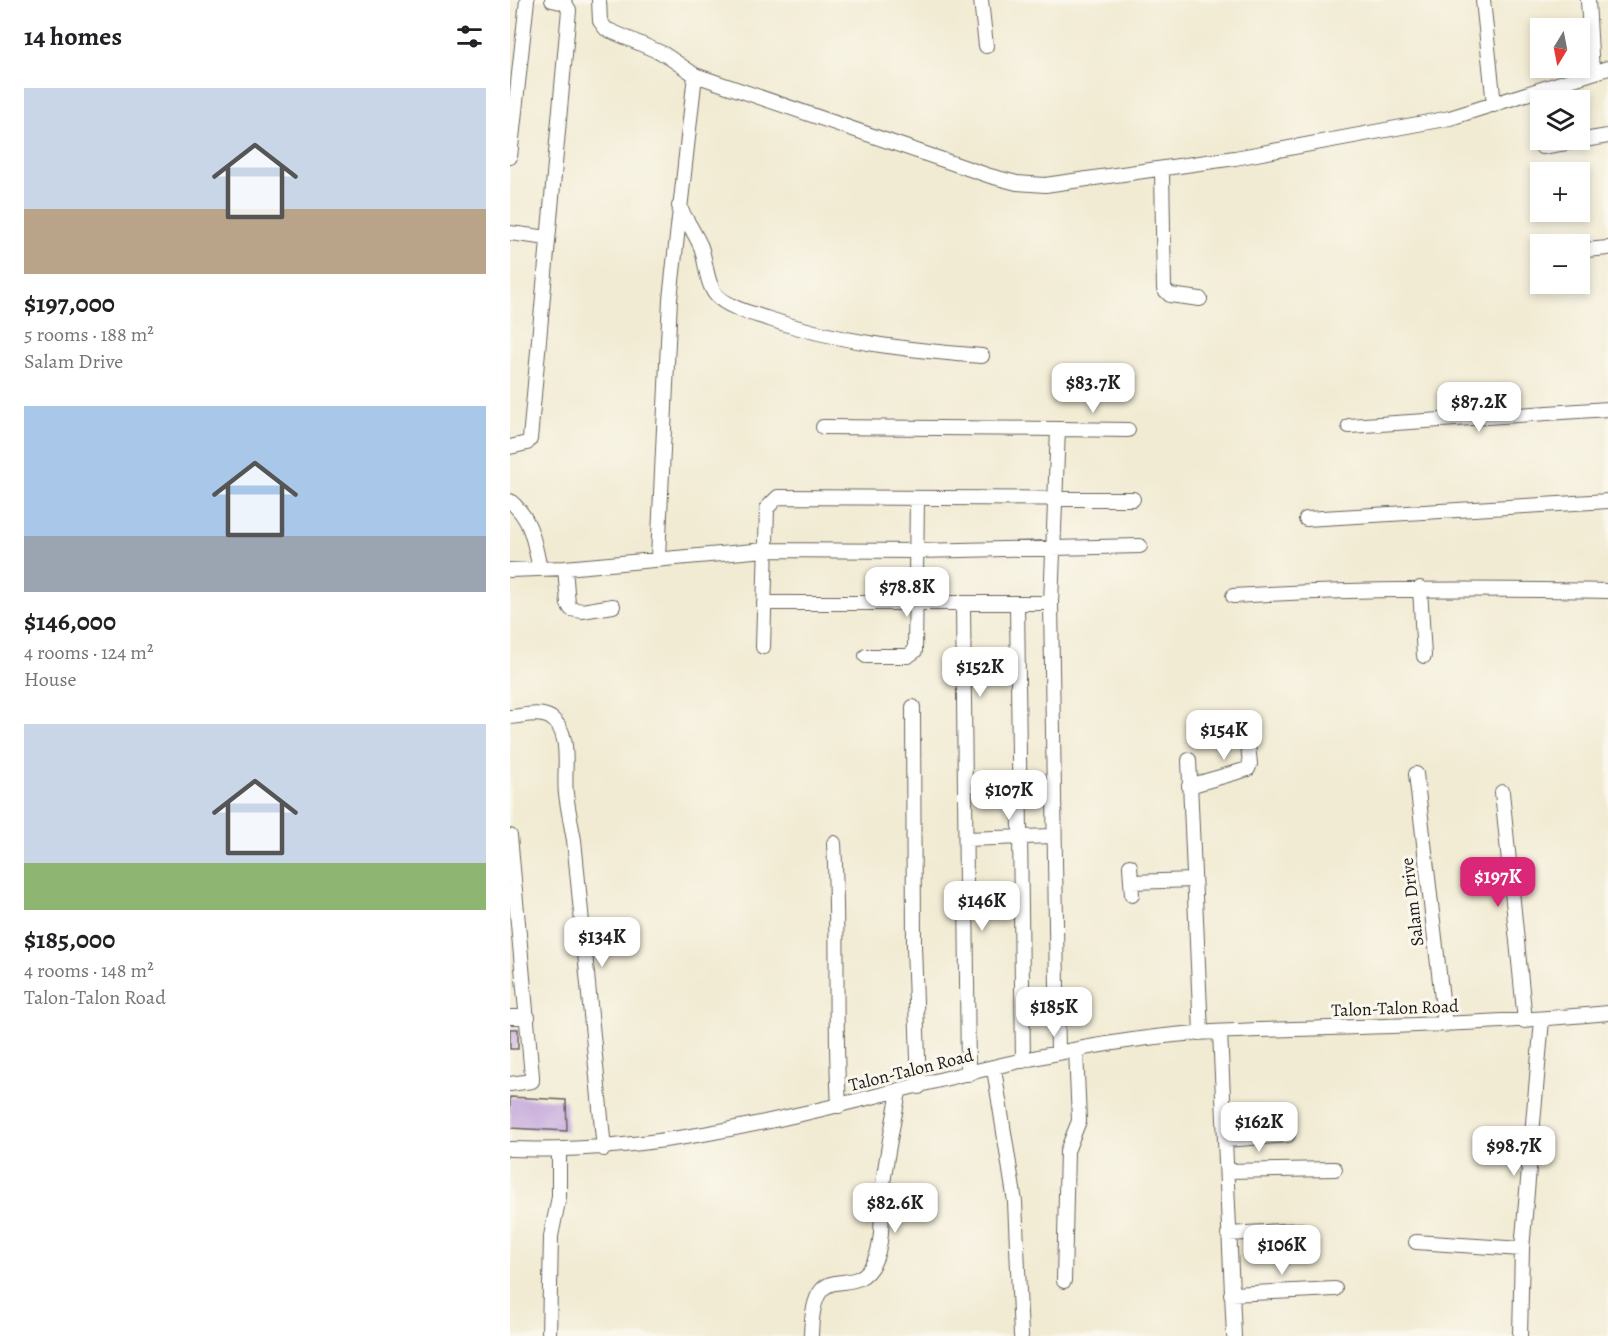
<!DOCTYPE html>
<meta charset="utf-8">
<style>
:root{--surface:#fff;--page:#f2f2f2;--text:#202124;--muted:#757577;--accent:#db2777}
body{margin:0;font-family:Alegreya,serif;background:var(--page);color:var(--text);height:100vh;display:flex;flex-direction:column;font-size:22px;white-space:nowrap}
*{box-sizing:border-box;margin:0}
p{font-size:20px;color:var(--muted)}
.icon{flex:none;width:33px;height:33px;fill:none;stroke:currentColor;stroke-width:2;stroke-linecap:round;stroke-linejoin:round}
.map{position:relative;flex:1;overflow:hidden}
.drawer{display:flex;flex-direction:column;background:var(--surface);width:510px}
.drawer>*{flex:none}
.needle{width:39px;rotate:190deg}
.controls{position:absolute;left:1020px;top:18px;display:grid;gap:12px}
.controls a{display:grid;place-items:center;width:60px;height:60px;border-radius:0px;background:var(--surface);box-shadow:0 3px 9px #0003;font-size:30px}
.price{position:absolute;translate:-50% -51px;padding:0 14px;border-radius:12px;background:#fff;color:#222;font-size:20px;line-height:39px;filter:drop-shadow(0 2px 3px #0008)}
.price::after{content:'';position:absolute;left:50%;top:36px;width:18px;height:14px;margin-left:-9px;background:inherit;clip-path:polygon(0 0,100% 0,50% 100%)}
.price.selected{background:var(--accent);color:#fff}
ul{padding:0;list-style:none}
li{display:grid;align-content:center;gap:12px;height:318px;padding:0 24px}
li span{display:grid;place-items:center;height:186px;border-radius:0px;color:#555}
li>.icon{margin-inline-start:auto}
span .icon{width:108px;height:108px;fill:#fffc;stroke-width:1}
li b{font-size:26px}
h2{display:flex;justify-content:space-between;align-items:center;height:72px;padding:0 24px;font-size:26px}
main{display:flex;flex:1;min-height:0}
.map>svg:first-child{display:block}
.building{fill:#c2a6dc}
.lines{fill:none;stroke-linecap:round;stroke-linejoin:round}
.minor-casing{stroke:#67645c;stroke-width:16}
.minor{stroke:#fff;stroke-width:14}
.labels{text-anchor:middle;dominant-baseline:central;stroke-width:6;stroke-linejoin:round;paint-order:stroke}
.street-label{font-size:18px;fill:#1c1c1c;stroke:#fbf7ec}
</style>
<main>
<section class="drawer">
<h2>14 homes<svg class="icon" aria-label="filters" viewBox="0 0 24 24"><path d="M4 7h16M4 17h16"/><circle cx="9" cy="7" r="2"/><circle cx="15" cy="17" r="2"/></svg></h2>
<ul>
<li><span style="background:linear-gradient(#c9d6e8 65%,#b9a48a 0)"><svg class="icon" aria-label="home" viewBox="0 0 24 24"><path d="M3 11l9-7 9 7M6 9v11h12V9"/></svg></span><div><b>$197,000</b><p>5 rooms · 188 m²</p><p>Salam Drive</p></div></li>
<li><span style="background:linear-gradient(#a9c7e8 70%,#9aa5b1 0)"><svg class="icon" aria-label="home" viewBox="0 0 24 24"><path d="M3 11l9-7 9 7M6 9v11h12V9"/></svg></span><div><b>$146,000</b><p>4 rooms · 124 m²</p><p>House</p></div></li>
<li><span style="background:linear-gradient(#c9d6e8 75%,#8fb573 0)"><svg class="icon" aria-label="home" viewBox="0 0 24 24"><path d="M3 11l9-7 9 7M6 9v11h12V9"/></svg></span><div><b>$185,000</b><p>4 rooms · 148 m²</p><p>Talon-Talon Road</p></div></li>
</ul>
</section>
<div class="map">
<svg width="1098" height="1336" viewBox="0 0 1098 1336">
<rect width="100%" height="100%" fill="#fbf7ec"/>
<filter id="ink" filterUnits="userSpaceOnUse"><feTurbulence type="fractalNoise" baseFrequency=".0167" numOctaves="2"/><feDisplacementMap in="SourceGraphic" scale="12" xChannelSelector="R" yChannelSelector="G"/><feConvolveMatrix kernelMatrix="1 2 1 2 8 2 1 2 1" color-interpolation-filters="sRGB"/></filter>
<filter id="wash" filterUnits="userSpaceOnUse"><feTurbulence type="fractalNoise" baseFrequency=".008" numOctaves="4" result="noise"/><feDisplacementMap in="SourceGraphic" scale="24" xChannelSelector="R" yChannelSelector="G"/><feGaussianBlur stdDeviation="1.35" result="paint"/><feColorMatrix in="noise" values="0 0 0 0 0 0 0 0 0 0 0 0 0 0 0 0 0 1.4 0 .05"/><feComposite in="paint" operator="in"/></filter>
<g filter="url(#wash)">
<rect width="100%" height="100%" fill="#f1ebd3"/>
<g id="blocks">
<path class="building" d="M0 1029H8V1049H0Z
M0 1097 56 1100 57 1131 0 1128Z"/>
</g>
</g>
<g filter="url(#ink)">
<use href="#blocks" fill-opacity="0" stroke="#67645c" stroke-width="1.5"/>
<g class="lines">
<g class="minor-casing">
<path id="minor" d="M89 0 90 21 96 29 154 54 185 75 480 176 507 183 535 185 725 158 940 118 1098 68
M471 0 476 46
M973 0 984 105
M1078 0 1082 73
M1032 147 1098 136
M0 157 17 0
M652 170 654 289 660 295 690 299
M169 206C176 220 185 233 191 247 196 261 196 283 206 295 217 307 240 313 256 318 327 342 398 350 472 356
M0 233 38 238
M1076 250 1098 248
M839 426 1098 409
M313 427 548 429 541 603 548 1053
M548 429 618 430
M0 447 17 443 20 439 59 10 55 3 42 0
M0 501C22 519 24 542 30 569
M796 519 1098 501
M148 558 160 299 185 75
M55 568 58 604 61 609 72 611 103 606
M0 570 55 568 255 550 408 551 630 546
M910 588 914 656
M723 596C849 588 973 589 1098 591
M254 603H541
M507 604 513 1061
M453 605 458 1074
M253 647 257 508 268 497 623 499
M356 656H398L405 651 407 499
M403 707 404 946 409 1087
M0 717C13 716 29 711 41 718 63 733 53 772 56 794 58 809 61 824 64 840L94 1149
M679 760 691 1033
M906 774 935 1025
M679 786 738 769 740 764 736 726
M992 792 1015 1021
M0 836 22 1076V1081L0 1084
M456 839 543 836
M324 843C329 931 324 1018 329 1106
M620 866 622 895
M621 882 684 880
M0 1017H18
M710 1032 724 1336
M484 1069 505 1202 511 1336
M716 1140 778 1135
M0 1149C217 1157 418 1068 630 1039 693 1030 756 1030 819 1028 913 1025 1005 1022 1098 1013
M717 1171 825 1169
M718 1234 790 1230
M906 1242 1012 1249
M554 1281 557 1151 569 1121 566 1050
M721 1294 825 1289
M39 1336 41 1236 49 1197V1151
M301 1336C303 1250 343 1305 364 1262 375 1240 370 1208 373 1184 377 1153 383 1123 389 1092
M1010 1336 1012 1249 1032 1020"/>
</g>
<use href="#minor" class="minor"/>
</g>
</g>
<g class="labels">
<g class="street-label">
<text transform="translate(902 902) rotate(-97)">Salam Drive</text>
<text transform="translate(885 1008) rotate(-2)">Talon-Talon Road</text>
<text transform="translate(401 1070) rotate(-14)">Talon-Talon Road</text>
</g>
</g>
</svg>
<div class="controls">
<a><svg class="needle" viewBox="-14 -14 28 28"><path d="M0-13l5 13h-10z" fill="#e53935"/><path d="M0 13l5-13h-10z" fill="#757577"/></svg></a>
<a><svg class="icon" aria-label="layers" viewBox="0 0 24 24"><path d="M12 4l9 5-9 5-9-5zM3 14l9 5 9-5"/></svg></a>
<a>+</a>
<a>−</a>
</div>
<b class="price" style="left:583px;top:414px">$83.7K</b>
<b class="price" style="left:969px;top:433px">$87.2K</b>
<b class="price" style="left:397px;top:618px">$78.8K</b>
<b class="price" style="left:470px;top:698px">$152K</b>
<b class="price" style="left:714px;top:761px">$154K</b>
<b class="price" style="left:499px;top:821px">$107K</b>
<b class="price selected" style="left:988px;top:908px">$197K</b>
<b class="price" style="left:472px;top:932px">$146K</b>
<b class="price" style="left:92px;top:968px">$134K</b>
<b class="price" style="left:544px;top:1038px">$185K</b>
<b class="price" style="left:749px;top:1153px">$162K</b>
<b class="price" style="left:1004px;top:1177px">$98.7K</b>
<b class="price" style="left:385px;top:1234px">$82.6K</b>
<b class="price" style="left:772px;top:1276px">$106K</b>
</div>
</main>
